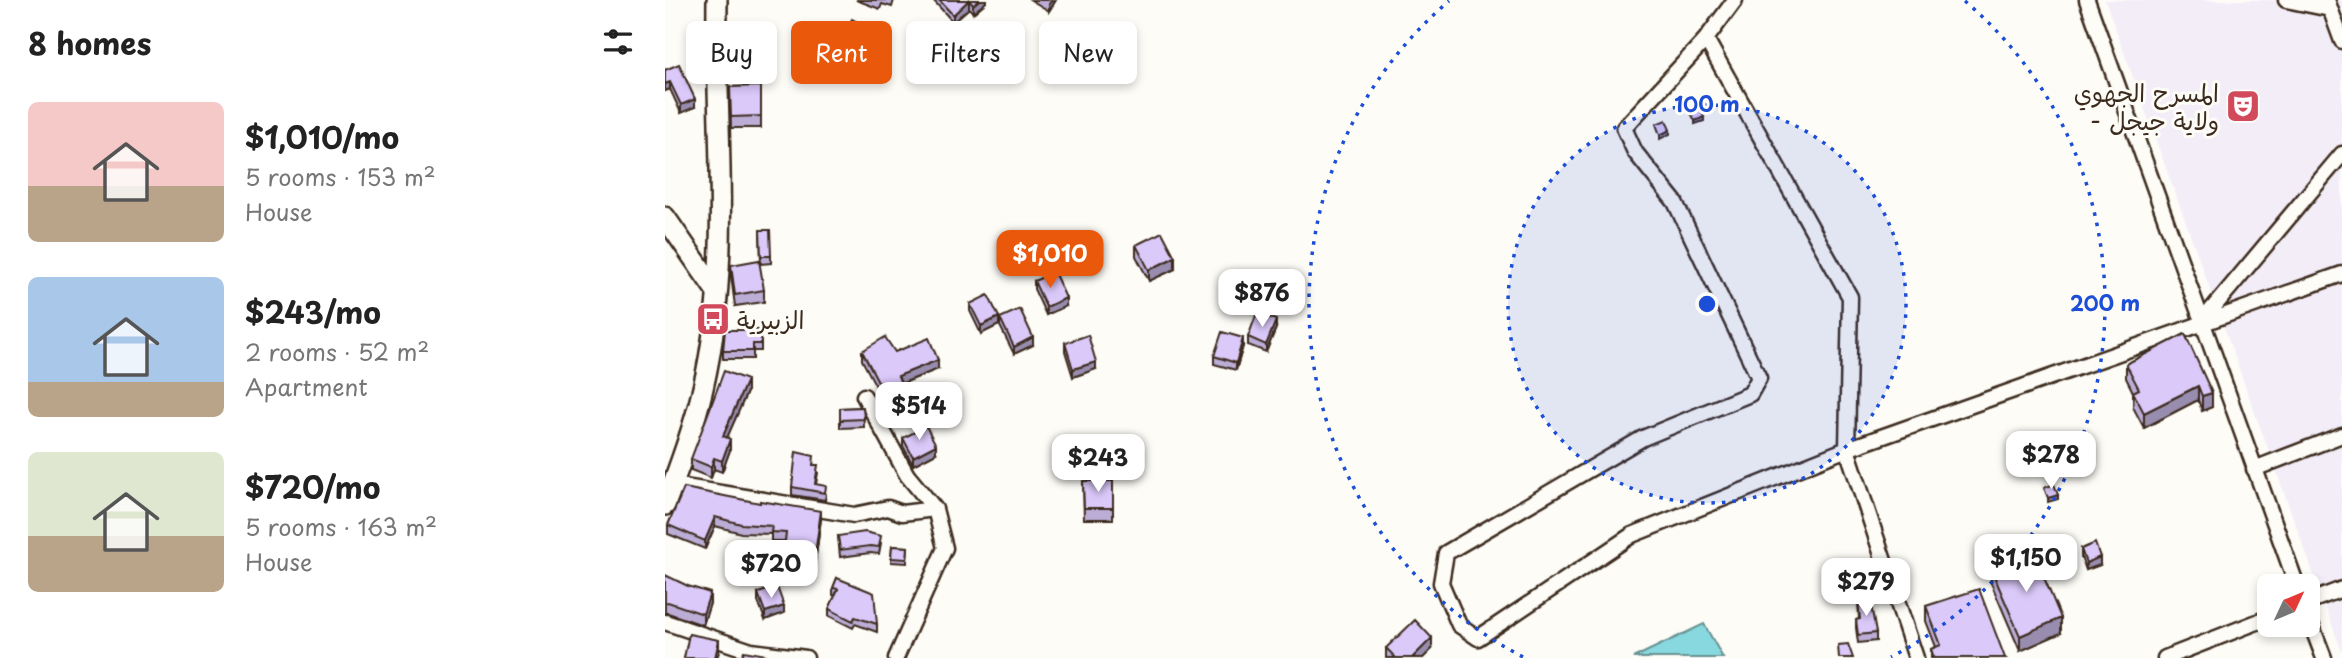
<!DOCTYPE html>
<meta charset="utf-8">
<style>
:root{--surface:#fff;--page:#f2f2f2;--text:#222;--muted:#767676;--accent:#ea580c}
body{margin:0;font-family:"Playpen Sans","Playpen Sans Arabic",sans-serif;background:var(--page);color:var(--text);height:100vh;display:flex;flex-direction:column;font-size:26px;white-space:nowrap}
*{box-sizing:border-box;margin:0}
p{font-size:23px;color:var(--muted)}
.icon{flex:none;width:38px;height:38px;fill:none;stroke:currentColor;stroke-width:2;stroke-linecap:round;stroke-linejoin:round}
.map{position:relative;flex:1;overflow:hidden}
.sheet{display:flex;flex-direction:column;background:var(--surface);width:665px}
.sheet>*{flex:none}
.hud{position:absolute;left:21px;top:21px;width:665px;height:63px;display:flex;gap:14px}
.needle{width:46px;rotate:46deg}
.tools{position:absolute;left:1592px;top:574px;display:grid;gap:14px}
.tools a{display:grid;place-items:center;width:63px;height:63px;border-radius:10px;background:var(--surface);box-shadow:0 4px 10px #0003;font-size:35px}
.price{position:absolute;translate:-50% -60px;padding:0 16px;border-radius:14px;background:#fff;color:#222;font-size:23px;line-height:46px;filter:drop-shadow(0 2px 4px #0008)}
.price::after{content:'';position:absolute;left:50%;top:42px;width:21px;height:16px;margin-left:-10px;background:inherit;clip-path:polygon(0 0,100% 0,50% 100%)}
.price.on{background:var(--accent);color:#fff}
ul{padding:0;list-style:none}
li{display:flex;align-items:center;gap:21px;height:175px;padding:0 28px}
li span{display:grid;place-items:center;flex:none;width:196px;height:140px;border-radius:10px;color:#555}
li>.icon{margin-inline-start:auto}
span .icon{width:84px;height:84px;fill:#fffc;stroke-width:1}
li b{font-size:30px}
h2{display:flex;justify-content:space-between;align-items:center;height:84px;padding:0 28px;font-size:30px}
.chip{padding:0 24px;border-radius:10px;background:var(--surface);box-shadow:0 4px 10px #0003;font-size:24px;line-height:63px}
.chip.on{background:var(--accent);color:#fff}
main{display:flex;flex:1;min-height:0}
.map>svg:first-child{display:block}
.built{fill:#f3edf8}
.water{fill:#87d8df;stroke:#699292;stroke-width:2}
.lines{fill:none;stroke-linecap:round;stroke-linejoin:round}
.street-casing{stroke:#3b2a1e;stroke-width:19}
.secondary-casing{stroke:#3b2a1e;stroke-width:24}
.street{stroke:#fdfcf7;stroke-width:14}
.secondary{stroke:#fdfcf7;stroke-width:19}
.wall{fill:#bcadd7;stroke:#3b2a1e;stroke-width:2}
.shaded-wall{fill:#998daf;stroke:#3b2a1e;stroke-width:2}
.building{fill:#dbc9fa;stroke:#3b2a1e;stroke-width:2}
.ring{fill:none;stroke:#1d4ed8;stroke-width:3.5;stroke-dasharray:3.5 7}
.labels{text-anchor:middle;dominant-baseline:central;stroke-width:6;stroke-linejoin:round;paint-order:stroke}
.poi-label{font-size:24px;fill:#3b2a1e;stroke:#fdfcf7;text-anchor:end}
.centre{fill:#1d4ed8;stroke:#fdfcf7;stroke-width:3.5}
.ring-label{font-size:21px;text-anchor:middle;font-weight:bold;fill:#1d4ed8;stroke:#fdfcf7;stroke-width:6;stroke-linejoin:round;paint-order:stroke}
</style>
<main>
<section class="sheet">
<h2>8 homes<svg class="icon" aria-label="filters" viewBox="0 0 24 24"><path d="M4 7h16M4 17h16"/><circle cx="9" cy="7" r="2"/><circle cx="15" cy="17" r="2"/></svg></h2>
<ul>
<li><span style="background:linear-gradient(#f6c9c9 60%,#b9a48a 0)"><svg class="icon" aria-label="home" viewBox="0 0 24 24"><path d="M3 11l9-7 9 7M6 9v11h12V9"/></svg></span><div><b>$1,010/mo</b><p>5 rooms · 153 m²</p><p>House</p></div></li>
<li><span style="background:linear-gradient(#a9c7e8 75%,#b9a48a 0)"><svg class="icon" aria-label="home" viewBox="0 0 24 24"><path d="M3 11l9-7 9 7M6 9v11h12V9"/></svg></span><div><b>$243/mo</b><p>2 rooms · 52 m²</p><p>Apartment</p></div></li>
<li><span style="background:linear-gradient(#dfe7d0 60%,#b9a48a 0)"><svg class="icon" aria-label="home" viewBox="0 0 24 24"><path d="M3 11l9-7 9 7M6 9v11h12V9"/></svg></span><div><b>$720/mo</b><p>5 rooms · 163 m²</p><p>House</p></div></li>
</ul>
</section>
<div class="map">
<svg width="1677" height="658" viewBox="0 0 1677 658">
<rect width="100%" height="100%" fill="#fdfcf7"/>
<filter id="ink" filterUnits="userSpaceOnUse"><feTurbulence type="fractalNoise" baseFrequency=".0143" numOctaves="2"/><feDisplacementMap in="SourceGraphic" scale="14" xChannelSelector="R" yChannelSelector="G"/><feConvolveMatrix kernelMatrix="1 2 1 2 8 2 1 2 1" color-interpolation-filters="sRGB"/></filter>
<g filter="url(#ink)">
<path class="built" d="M1440 0H1677V652Z"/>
<path class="water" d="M1039 624 1058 658H968Z"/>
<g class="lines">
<g class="street-casing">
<path id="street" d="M1070 0 1041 39 1185 297 1182 449 1251 658
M1422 0 1632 586
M1621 0 1665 9
M1662 0 1677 41
M1041 39 959 128 970 152 1010 202 1094 378 1085 394 978 438 781 553 776 583 794 625 813 638 967 535 1182 449 1677 274
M1537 321 1677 154
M199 396 242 475 270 509 280 548 231 658
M1589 469 1677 435
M8 485 189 515 223 508 237 513 270 509
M1643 602 1677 589
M1643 616 1659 658
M0 622 86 651 141 658
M1500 658 1605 617"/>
</g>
<g class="secondary-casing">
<path id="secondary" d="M0 217 52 292
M0 505C14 467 29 427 38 388 68 260 50 129 52 0"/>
</g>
<use href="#street" class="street"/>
<use href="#secondary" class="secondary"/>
</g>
<path class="wall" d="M191 0H229L227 7 217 4 215 9Z
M268 0H321V2L308 13 304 8 288 22Z
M366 0H391L384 11Z
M196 31 187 51 177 46V38Z
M0 70 30 107 16 113 5 89 0 91Z
M96 86V128H66L65 87Z
M95 230 106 256V263L96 264Z
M471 245 510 269 484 281 471 256Z
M66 265 99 290V302L70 306 66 276Z
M369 281 401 306 381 315 369 289Z
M305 304 334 325 316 334 305 311Z
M335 318 368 345 349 354 335 326Z
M611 328 601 352 583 345V337Z
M96 330V351H88V359H58V351Z
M1520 334 1547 407 1537 411 1533 400 1479 428 1468 407V392L1461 378V364Z
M400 343 431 369 408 377 400 351Z
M578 346 571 370 549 364V356Z
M197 351 230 352 273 369 236 384 245 414 224 422 213 401V390L197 360Z
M82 392 62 437 65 450 57 472 49 469 46 478 26 470V459Z
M198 407 199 427 175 428V408Z
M238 438 271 453 248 465 238 446Z
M149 465 153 473 151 484 161 494 160 500 127 495V487Z
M418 481H448V519H419Z
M19 488 156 519 148 577 117 573 120 541H106V534L76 533 50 526 40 549 3 534V525Z
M173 536 216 543 214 554 205 553 175 557Z
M227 546 243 547 242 563 226 562Z
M1416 549 1435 565 1421 570 1416 557Z
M1326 569 1396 633 1355 651 1326 583Z
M0 575 45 603 38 625 3 613H0Z
M172 578 212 624V632L190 624 188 628 164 616V609L170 596 168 595V588Z
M93 593 119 613 100 620 93 601Z
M1193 600 1211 633V641L1193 643 1191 628V620L1194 619Z
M1261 606 1340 658H1266V649L1271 647 1261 621Z
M721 648 767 649 758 658H721Z"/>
<path class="shaded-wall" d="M304 0V8L288 22V15Z
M314 0H321V2L308 13V5Z
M387 0H391L384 11V4Z
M196 24V31L187 51V43Z
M5 82V89L0 91V84Z
M30 99V107L16 113V105Z
M1039 117V121L1030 124V121Z
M1005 130V134L995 139V135Z
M510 257V269L484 281V270Z
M401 298V306L381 315V307Z
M334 317V325L316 334V326Z
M611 320V328L601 352V345Z
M368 337V345L349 354V347Z
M578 338V346L571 370V363Z
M273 360V369L233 385V376Z
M431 362V369L408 377V369Z
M82 380V392L58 447V436Z
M1533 386V400L1479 428V413Z
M1547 393V407L1537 411V396Z
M245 405V414L224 422V413Z
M65 439V450L57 472V461Z
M271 445V453L248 465V457Z
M49 458V469L46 478V467Z
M1393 495V499L1383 502V498Z
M156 511V519L148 577V568Z
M50 517V526L40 549V541Z
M1435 557V565L1421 570V563Z
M45 593V603L38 625V614Z
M119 606V613L100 620V612Z
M1396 618V633L1355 651V636Z
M767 638V649L758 658H747Z
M54 640V652L52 658H50Z"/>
<path class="building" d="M274 0H314L308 5 304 0 288 15Z
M187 19 196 24 187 43 177 38Z
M14 64 30 99 16 105 5 82 0 84V70Z
M96 86V116L66 117 65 87Z
M1035 107 1039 117 1030 121 1025 111Z
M1001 120 1005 130 995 135 991 124Z
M95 230H105L106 256H96Z
M497 232 510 257 484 270 471 245Z
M94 260 99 290 70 295 66 265Z
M389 272 401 298 381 307 369 281Z
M323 295 334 317 316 326 305 304Z
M355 309 368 337 349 347 335 318Z
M592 313 611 320 601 345 583 337Z
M60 330H96V344H88V351H58Z
M557 332 578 338 571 363 549 356Z
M1520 334 1547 393 1537 396 1533 386 1479 413 1468 392 1474 389 1461 364Z
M423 335 431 362 408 369 400 343Z
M220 337 230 352 264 338 273 360 233 376 245 405 224 413 213 392V388L216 387 197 351Z
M59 371 82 380 58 436 65 439 57 461 49 458 46 467 26 459Z
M198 407 199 419 175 420V408Z
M261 426 271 445 248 457 238 438Z
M131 452 149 456 148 465H153L150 484 161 486 160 493 127 487Z
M418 481H448V508H419Z
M1389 484 1393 495 1383 498 1379 488Z
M19 488 95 503V501L156 511 148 568 117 564 121 533 106 532 107 526 76 524 50 517 40 541 3 525Z
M200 532 216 536 214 547 205 546 175 550 173 536Z
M1430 543 1435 557 1421 563 1416 549Z
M227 546 243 547 242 559 226 558Z
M1360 554 1362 559 1370 556 1396 618 1355 636 1326 569Z
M0 575 23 586 45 593 38 614 3 602 0 603Z
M172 578 209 593 212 624 190 617 188 621 164 609 173 589 168 588Z
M112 587 119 606 100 612 93 593Z
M1314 589 1340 658H1269L1266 649 1276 645 1261 606Z
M1205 599 1211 633 1193 635 1191 620 1195 619 1193 600Z
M750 620 767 638 747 658H731L721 648Z
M24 634 54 640 50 658H19Z
M1183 644 1188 658H1174L1173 645Z
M79 651 101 655 100 658H76Z"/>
</g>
<circle cx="1042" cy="304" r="199" fill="#1d4ed8" fill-opacity=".12"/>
<g class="ring">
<circle cx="1042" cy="304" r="199"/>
<path d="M858 657A398 398 0 0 1 784 1M1300 1A398 398 0 0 1 1226 657"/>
</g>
<defs>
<g id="theatre-square" transform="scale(1.75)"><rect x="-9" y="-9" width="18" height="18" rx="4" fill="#d1495b" stroke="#fdfcf7"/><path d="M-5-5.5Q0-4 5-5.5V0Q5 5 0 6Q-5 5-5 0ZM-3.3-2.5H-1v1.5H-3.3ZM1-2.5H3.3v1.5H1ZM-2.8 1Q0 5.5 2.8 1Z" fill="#fff"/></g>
<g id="bus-square" transform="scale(1.75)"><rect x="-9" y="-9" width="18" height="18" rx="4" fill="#d1495b" stroke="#fdfcf7"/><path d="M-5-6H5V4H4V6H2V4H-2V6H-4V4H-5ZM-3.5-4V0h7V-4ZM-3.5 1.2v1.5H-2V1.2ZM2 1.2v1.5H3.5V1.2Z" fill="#fff"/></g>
</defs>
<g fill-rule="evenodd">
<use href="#theatre-square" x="1578" y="106"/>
<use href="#bus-square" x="48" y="319"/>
</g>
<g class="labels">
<g class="poi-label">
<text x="1554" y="92">المسرح الجهوي<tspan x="1554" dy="28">- ولاية جيجل</tspan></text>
<text x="72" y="319" text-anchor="start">الزبيرية</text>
</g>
</g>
<circle cx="1042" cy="304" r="10" class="centre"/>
<g class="ring-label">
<text x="1042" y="112">100 m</text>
<text x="1440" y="311">200 m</text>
</g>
</svg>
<div class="tools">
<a><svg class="needle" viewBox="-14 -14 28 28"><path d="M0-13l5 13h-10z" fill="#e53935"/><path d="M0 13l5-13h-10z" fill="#767676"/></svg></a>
</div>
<b class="price on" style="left:385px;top:290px">$1,010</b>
<b class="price" style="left:597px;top:329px">$876</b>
<b class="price" style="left:254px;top:442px">$514</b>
<b class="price" style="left:1386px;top:491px">$278</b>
<b class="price" style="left:433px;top:494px">$243</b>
<b class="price" style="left:1361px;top:594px">$1,150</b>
<b class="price" style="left:106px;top:600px">$720</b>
<b class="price" style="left:1201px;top:618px">$279</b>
<div class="hud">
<a class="chip">Buy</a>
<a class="chip on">Rent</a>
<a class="chip">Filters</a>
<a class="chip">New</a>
</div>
</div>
</main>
